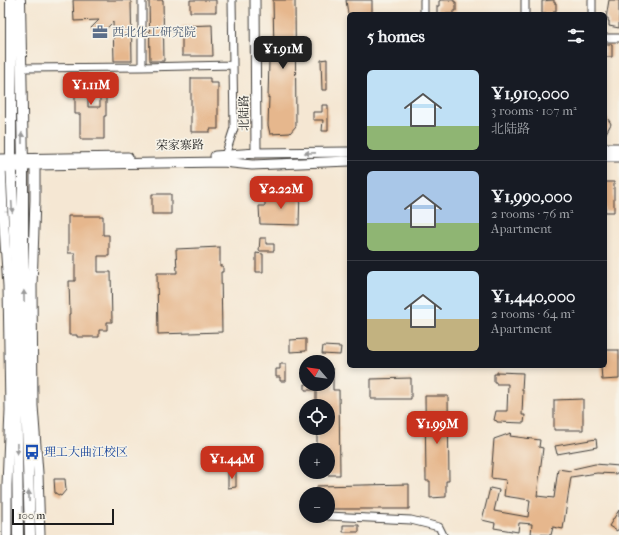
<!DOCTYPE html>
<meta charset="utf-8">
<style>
:root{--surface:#171b24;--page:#20242c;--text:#f1f3f6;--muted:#9ea1a6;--line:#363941;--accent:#c8321e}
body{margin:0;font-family:"IM FELL French Canon","Noto Serif SC",serif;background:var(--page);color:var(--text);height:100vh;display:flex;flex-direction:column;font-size:15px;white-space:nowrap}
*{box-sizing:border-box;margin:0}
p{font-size:13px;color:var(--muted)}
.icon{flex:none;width:22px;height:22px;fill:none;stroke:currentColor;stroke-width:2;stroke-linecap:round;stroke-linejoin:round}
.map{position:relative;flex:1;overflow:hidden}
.panel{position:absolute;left:347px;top:12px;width:260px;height:356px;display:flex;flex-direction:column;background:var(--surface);border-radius:6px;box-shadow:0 2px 6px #0003}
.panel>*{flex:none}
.needle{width:26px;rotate:298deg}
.buttons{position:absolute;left:299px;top:355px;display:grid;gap:8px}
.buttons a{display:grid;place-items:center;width:36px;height:36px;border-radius:50%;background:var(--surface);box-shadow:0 2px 6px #0003;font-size:20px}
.scale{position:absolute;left:12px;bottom:10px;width:102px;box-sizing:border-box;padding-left:4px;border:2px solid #1c1c1c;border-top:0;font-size:11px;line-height:14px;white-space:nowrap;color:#1c1c1c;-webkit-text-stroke:3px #f7f3e8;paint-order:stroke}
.price{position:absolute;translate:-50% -34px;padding:0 9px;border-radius:8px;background:var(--accent);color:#fff;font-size:13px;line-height:26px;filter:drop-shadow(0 1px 2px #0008)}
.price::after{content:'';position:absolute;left:50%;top:24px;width:12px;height:9px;margin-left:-6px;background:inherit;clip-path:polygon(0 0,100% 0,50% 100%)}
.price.current{background:#222;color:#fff}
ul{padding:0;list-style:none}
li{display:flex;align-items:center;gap:12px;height:100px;padding:0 20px}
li+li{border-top:1px solid var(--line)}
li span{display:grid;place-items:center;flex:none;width:112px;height:80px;border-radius:6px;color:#555}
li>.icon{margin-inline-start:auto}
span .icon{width:48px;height:48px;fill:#fffc;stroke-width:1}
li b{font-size:17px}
h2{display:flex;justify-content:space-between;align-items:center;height:48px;padding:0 20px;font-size:17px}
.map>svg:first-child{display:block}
.building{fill:#e6b78d;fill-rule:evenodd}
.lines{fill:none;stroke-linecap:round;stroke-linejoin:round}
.minor-casing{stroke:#3d3a37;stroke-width:9}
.tertiary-casing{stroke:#3d3a37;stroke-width:11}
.secondary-casing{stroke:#3d3a37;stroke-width:12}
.minor{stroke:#fff;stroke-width:7}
.tertiary{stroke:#fff;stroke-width:9}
.secondary{stroke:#fff;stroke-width:10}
.oneway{fill:#999}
.labels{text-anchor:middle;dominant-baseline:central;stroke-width:3;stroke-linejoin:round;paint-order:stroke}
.service-label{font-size:12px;fill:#4e5e75;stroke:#f7f3e8;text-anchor:start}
.street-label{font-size:12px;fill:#1c1c1c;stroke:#f7f3e8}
.transit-label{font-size:12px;fill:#164399;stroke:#f7f3e8;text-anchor:start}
</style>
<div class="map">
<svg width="619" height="535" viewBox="0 0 619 535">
<rect width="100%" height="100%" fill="#f7f3e8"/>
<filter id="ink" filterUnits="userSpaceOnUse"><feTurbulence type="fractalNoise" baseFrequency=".025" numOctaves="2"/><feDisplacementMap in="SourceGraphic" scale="8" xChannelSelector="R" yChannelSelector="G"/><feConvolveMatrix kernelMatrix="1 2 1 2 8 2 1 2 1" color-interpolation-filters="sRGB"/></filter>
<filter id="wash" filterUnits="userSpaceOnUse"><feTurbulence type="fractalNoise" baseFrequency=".012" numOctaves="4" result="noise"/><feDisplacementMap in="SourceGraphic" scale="16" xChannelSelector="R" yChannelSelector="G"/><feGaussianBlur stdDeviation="0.9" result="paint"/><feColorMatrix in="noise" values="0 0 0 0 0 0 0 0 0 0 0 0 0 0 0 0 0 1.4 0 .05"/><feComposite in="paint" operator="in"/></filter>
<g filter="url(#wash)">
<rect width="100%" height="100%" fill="#f5e7d3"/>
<g id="blocks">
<path class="building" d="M73 0H131L132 61H114L113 22 99 36 91 28 99 20 74 21Z
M149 0H163L164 61H150Z
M190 0H216V12H190Z
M273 0H295L296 126 290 133 270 134 268 125 269 97 268 98 269 61H267V54L274 53Z
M346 0H372V13L370 12V14H348Z
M441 0H454V2H456V11H453V14H437V6H439V1Z
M554 0V3H556V11H554V14H542V1Z
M609 0H619V28L609 26V21H608V18H606Z
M212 25 213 56H182V26Z
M605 44H612V57H605Z
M327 59V90H322L321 60Z
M75 74H88V80H106V116H104V139H80V114H75ZM88 88 100 89V107H88Z
M191 78H210V83H218V129H210V132H191Z
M322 105H328V131H322L323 120H313V112H322Z
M605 115 610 122 611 124 605 135Z
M605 182H614V212H605Z
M300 190 299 225 260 224 259 206H265V196H287V191Z
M152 194H171V214H152Z
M68 216H103V235H109V256H98V272H111L112 322H107V330H99V337H77V335H69V314H70L69 281H75V253H68Z
M260 238H266V244H274V251H259Z
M220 247V266H223V272H221L222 332 158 334 157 273H177L176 249Z
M256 253 263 254V272H256Z
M306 339V351L290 352V340Z
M323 346 341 347 340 355 322 354Z
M605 350H619V379L602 380 601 366H605Z
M280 364H286V381H280V377H276V369H280Z
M328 368 333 369V390H339L340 475H328V450H317V436L319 435 316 428H328V406H316V390H305V384H328Z
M497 372 523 373 522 390H523L522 415H525L524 423 497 422V421L494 420 496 411H507L508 384H496V382H494V374H497Z
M411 378V399H371V379Z
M425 396H448L449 481H446V497L430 498V481H426Z
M583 399V430H554V400Z
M511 433 510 436 540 440 539 447 543 448 537 496 554 498 558 469 571 471 573 469 595 464 619 466V474L597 473 571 477 563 529 553 527 551 535 531 534 532 524 521 523H519L518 532 494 528 495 523 482 520 490 488 499 490 494 511 528 517 530 500 504 496 506 480 491 478 494 439Z
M596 439 597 447 557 454 555 446Z
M228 472H236V487L228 488Z
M54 479H65L66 490 61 496 55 493Z
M409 484V509H330L328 507V494H317V486Z
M619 510V528L617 531 609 526Z
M343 525H359V532H343Z"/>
</g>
</g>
<g filter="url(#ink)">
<use href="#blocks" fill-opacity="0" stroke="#3d3a37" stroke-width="1"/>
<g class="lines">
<g class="minor-casing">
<path id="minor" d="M142 0V67L233 65
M424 0V14
M525 0V14
M592 0V14
M605 38H619
M22 68 142 67
M225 156 234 128 232 0
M328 516 411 520 439 527 443 535"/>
</g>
<g class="tertiary-casing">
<path id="tertiary" d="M255 0 256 153
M605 148H619
M215 156 256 153 349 152
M605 157H619
M0 159 128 157
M35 165V200L32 286 33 406 38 473 40 535
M1 166 3 212 8 286 10 410 7 485V535
M5 167 11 168 35 165 223 162 252 165 349 161"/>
</g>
<g class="secondary-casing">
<path id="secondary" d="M11 0V160L15 254 18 535
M20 0 23 167V281L30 535"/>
</g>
<use href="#minor" class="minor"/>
<use href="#tertiary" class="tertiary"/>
<use href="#secondary" class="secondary"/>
</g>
<defs><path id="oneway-solid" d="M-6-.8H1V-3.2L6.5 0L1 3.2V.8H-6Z"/></defs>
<g class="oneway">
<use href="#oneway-solid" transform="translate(22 138) rotate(-90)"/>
<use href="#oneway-solid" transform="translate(310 153) rotate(179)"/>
<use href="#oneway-solid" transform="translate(12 207) rotate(87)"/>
<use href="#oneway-solid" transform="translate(24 296) rotate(-91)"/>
<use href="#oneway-solid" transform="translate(17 449) rotate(89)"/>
<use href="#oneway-solid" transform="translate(29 496) rotate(-91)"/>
</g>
</g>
<defs>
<g id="office-bare" transform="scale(1.2)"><path d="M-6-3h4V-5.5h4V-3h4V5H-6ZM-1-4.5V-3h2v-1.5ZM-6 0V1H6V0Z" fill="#5c6f8a" stroke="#f7f3e8" stroke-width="2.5" paint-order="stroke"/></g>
<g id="bus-bare" transform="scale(1.2)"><path d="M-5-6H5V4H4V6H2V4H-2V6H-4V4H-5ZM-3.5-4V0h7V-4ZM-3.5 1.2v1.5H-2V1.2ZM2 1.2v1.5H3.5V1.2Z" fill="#1a4fb4" stroke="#f7f3e8" stroke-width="2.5" paint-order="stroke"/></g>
</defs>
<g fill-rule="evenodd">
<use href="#office-bare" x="100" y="32"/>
<use href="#bus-bare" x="32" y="452"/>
</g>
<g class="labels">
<g class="service-label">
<text x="112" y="32">西北化工研究院</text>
</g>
<g class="street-label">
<text transform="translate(244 113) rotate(-91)">北陆路</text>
<text transform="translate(180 145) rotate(-1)">荣家寨路</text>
</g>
<g class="transit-label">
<text x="44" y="452">理工大曲江校区</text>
</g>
</g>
</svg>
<div class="buttons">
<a><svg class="needle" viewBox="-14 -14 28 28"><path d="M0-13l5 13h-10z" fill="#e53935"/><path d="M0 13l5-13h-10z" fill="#9ea1a6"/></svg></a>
<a><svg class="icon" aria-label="locate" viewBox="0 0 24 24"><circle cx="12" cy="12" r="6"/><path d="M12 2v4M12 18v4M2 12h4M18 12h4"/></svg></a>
<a>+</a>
<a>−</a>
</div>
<div class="scale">100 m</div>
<b class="price current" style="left:283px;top:70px">¥1.91M</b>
<b class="price" style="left:91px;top:106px">¥1.11M</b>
<b class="price" style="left:281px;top:210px">¥2.22M</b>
<b class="price" style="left:437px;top:445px">¥1.99M</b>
<b class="price" style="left:232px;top:480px">¥1.44M</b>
<section class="panel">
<h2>5 homes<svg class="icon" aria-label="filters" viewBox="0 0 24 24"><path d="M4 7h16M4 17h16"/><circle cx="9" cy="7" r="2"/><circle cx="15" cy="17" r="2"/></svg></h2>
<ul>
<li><span style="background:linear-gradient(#bfe0f5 70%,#8fb573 0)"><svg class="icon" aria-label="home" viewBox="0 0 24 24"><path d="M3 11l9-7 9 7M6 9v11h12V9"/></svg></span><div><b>¥1,910,000</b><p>3 rooms · 107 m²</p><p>北陆路</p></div></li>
<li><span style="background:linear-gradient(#a9c7e8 65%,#8fb573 0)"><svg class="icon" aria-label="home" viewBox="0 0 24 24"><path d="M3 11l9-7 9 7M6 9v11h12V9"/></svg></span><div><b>¥1,990,000</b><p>2 rooms · 76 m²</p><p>Apartment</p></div></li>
<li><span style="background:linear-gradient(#bfe0f5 60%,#c2b280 0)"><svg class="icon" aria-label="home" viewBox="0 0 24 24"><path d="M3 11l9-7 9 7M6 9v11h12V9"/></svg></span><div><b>¥1,440,000</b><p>2 rooms · 64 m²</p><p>Apartment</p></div></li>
</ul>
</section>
</div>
